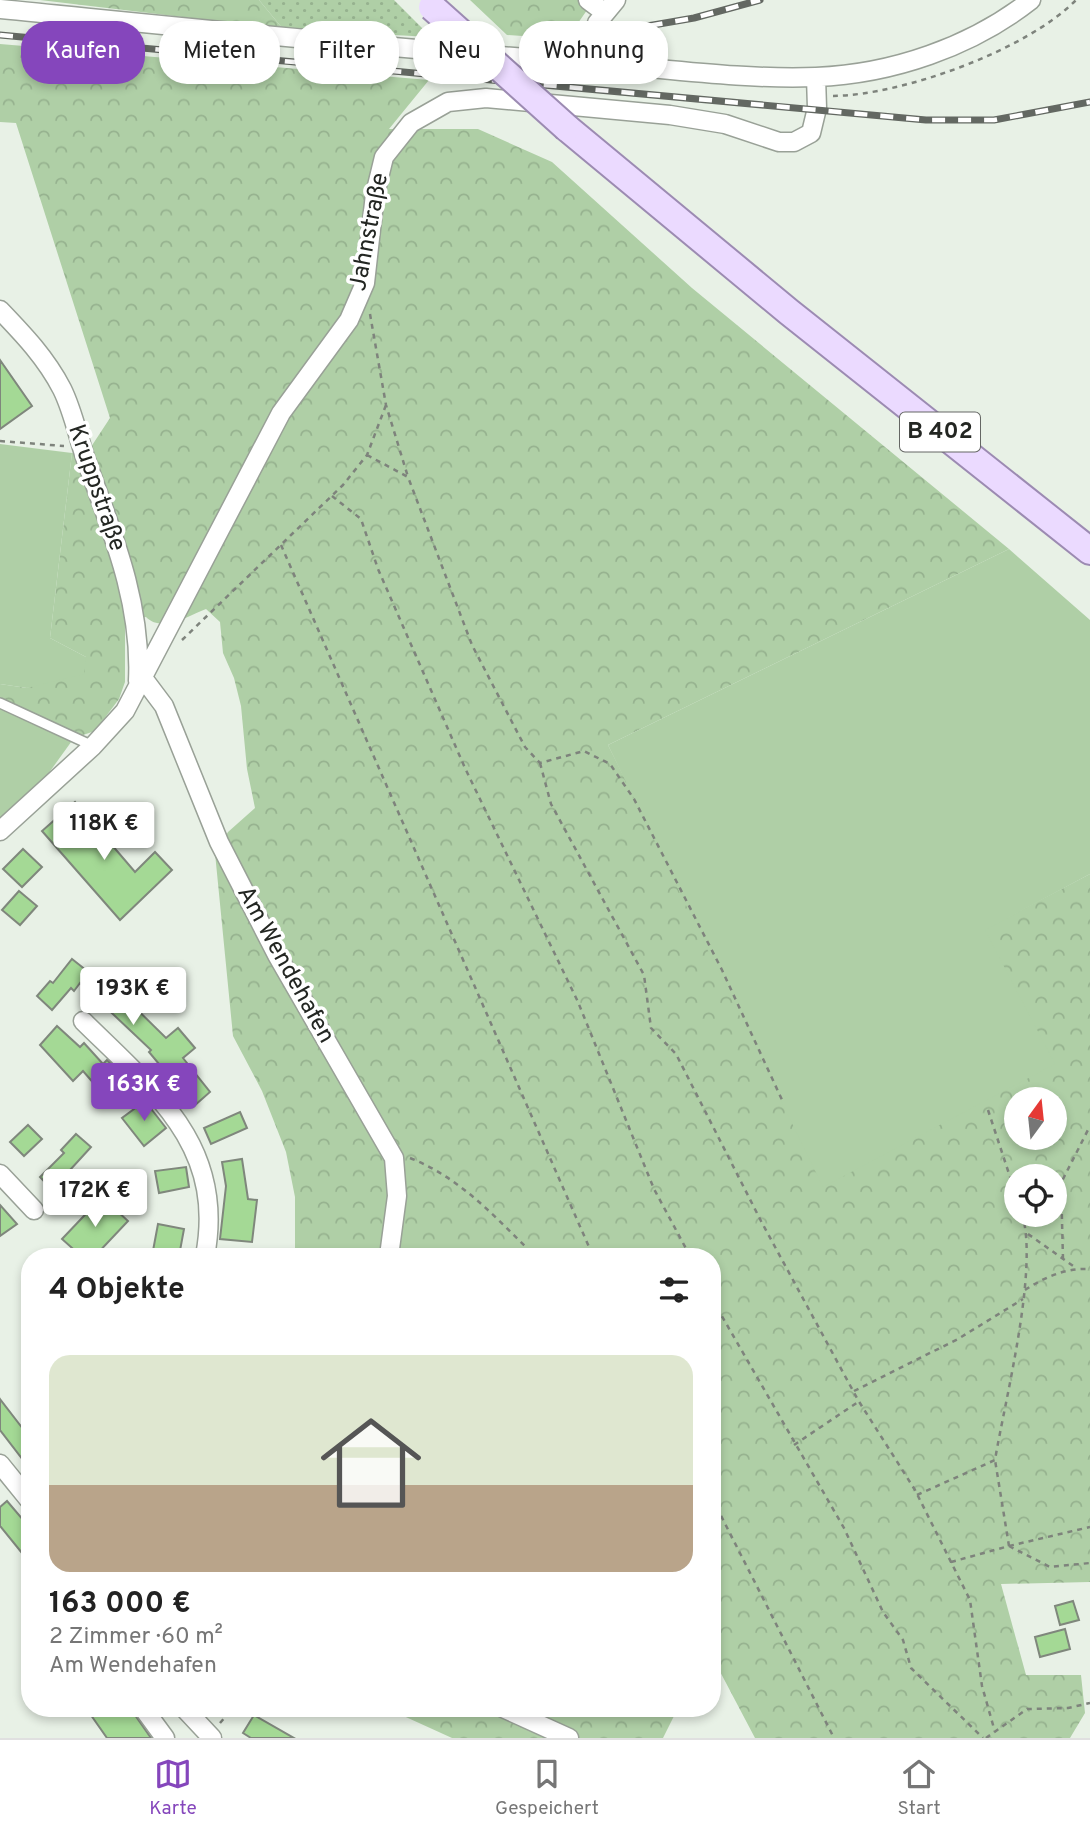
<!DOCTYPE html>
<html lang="de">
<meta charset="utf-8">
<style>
:root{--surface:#fff;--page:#f6f6f6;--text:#222;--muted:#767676;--line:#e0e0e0;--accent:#8546bc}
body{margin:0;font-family:Overpass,sans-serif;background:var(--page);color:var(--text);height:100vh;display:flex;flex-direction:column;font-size:26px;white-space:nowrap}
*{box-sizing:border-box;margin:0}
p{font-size:23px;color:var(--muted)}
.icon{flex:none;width:38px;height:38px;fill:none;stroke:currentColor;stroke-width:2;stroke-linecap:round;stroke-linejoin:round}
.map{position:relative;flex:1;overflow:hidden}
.side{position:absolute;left:21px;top:1248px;width:700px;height:469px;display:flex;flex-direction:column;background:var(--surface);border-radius:28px;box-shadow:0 4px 10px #0003}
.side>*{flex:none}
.top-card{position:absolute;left:21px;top:21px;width:700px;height:63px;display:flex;gap:14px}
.needle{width:46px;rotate:15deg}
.tools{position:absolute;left:1004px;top:1087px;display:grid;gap:14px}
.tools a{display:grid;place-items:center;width:63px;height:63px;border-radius:50%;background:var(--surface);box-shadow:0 4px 10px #0003;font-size:35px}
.price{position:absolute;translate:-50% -60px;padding:0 16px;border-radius:7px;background:#fff;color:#222;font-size:23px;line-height:46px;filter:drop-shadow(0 2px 4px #0008)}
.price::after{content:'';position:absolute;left:50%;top:42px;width:21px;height:16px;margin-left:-10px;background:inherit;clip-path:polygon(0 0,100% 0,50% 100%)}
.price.active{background:var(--accent);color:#fff}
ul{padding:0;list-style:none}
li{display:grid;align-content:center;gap:14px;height:371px;padding:0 28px}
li+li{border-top:2px solid var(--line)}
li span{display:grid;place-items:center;height:217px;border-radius:21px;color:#555}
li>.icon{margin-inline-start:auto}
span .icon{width:126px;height:126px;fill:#fffc;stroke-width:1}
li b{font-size:30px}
h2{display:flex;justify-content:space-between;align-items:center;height:84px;padding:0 28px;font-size:30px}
.pill{padding:0 24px;border-radius:28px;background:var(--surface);box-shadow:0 4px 10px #0003;font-size:24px;line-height:63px}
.pill.active{background:var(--accent);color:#fff}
.menu{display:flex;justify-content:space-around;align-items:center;height:98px;border-top:2px solid var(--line);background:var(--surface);font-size:19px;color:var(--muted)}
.menu a{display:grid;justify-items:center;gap:4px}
.menu .active{color:var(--accent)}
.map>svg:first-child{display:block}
.green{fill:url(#green-dots)}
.forest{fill:url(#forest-crowns);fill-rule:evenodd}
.pitch{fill:#afcfa6}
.building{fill:#a4d995;stroke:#7f877c;stroke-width:2}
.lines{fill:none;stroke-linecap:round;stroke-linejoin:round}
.lane-casing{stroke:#99a197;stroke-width:12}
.street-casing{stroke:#99a197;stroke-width:21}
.primary-casing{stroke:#9c8bb2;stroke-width:30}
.path{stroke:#7e837c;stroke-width:2.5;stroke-dasharray:5 5;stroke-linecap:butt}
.lane{stroke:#fff;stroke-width:9}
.street{stroke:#fff;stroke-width:18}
.primary{stroke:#ebdaff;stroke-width:26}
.rail-casing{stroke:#636862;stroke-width:7}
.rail{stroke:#fff;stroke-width:4.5;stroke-dasharray:13;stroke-linecap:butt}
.primary-bridge-casing{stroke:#9c8bb2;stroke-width:30;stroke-linecap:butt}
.primary-bridge{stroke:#ebdaff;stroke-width:26}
.labels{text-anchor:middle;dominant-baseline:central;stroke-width:7;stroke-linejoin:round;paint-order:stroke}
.shield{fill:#fff;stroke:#656764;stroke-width:2}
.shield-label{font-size:23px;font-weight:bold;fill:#232622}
.street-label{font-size:24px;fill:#232622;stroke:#fff}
</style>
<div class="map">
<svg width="1090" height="1738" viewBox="0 0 1090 1738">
<defs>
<pattern id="green-dots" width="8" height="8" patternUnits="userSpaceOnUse" patternTransform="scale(1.75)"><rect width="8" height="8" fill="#afcfa6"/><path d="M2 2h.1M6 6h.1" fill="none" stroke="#96b28f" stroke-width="1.8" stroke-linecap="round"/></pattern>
<pattern id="forest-crowns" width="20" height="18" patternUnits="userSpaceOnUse" patternTransform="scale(1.75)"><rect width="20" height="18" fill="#afcfa6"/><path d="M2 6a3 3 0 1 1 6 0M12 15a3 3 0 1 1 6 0" fill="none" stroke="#96b28f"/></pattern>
</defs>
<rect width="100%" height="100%" fill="#e8f1e6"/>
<path class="green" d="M259 0H394L431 37 283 29Z"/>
<path class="forest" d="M40 0H259L283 29Z
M470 0H594L567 39 507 35Z
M0 44 429 80 389 129H478L552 162 692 288 1009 549 608 745 664 856 985 929 1090 874V1582L1001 1584 1026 1675H1081L1085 1713 1070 1738H755L716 1664 712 1666V1256H295V1197L286 1152 262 1091 233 1036 215 853 228 832 255 808 247 769 241 706 234 678 223 653 220 622 206 609C188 616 162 633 146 617L125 620V682L119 699 95 731 74 738 0 703V684L27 688 86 657 50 638 72 453 85 456 110 418 16 123 0 122ZM1017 1099H1055V1138H1017ZM1017 1176H1055V1214H1017Z
M386 1708H678L663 1738H452Z"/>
<path class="pitch" d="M0 444 72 453 50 638 86 657 84 674 27 688 0 684Z
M1009 549 1090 620V874L985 930 1055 1064 823 1187 608 745Z
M0 703 74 738 43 781 0 823Z"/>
<path class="building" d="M0 360 32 406 0 429Z
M75 802 135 872 155 852 172 870 120 920 42 831Z
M23 849 42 867 22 887 3 869Z
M19 891 37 906 20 925 2 910Z
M72 959 101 982 105 978 166 1038 178 1028 195 1048 183 1058 210 1092 194 1106 149 1052 151 1050 80 983 74 991 71 988 52 1010 37 996 50 981 53 983Z
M57 1026 80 1047 84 1043 103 1064 107 1060 123 1076 103 1094 83 1071 73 1081 40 1045Z
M145 1101 166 1128 144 1146 122 1118Z
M240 1112 247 1128 211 1144 204 1128Z
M28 1125 42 1139 24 1156 10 1142Z
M76 1134 91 1147 70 1170 74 1174 55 1193 40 1177 64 1153 61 1150Z
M242 1159 248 1199 257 1200 252 1242 220 1239 226 1186 222 1162Z
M186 1167 189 1187 159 1193 155 1171Z
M102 1197 128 1221 95 1256H81L62 1239Z
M0 1205 17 1224 0 1236Z
M158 1224 184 1229 179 1256H152Z
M0 1399 30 1438V1469L0 1430Z
M7 1501 30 1528V1547L22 1553 0 1526V1507Z
M1073 1601 1079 1620 1060 1625 1055 1606Z
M1065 1629 1070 1649 1040 1657 1035 1637Z
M86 1708H130L151 1738H107Z
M254 1715 294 1738H251L243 1733Z"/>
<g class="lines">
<g class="lane-casing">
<path id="lane" d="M0 703 93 746"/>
</g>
<g class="street-casing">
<path id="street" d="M588 0 604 12
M0 9C193 28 385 48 579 62 656 67 739 80 816 77 892 74 971 47 1031 0
M589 63 597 23 616 0
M0 310C24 335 46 358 62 389 73 411 78 437 86 460 112 532 142 603 138 681
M143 678 164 706 219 842 277 955 394 1158 397 1196 389 1256
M0 831 93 746 125 711 281 413 349 320 365 283 375 194 384 157 411 123 448 102 486 98 670 115 725 124 779 142H794L811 133 817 108 816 77
M83 1021C154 1091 226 1146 205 1256
M0 1174 34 1210
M0 1464 30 1501
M143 1708 165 1738
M184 1708 212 1738
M503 1708 569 1738"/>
</g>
<g class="primary-casing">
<path id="primary" d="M567 128 789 312 1090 551"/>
</g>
<path class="path" d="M833 96C903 95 1027 50 1076 0
M370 314 386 405 408 477
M0 441 64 446
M367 455 408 477 472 645 525 747 540 763 584 751 610 764 634 799 722 970 783 1102
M332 496 361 519 378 569 465 768 578 1002 654 1189 690 1256
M281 545 593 1256
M182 640 343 485 367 455 386 405
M540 763 551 804 644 975 651 1028 676 1054 761 1221 858 1400 915 1490 970 1600 982 1686 995 1732
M988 1110 1017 1198
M410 1158C461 1178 496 1218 535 1256
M1028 1234 1076 1268
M1063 1259 1061 1183 1090 1126
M1025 1290C1045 1277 1065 1268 1090 1269
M712 1299 844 1528 883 1612 903 1640 911 1668 983 1738
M854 1391 958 1339 1023 1299
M794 1445 858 1402
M917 1495 995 1460C1005 1400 1039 1268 1022 1214
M712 1498 834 1738
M1009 1546 1050 1567 1090 1563
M1009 1546 1090 1527
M951 1562 1009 1546 995 1460
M220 1723 233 1708
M986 1738 1027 1709 1068 1708 1090 1703"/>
<use href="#lane" class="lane"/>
<use href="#street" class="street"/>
<use href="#primary" class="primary"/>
<g class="rail-casing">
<path id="rail" d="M624 30 694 18 760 0
M0 35 926 120H994L1090 102"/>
</g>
<use href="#rail" class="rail"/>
<g class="primary-bridge-casing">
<path id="primary-bridge" d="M432 7 567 128"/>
</g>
<use href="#primary-bridge" class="primary-bridge"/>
</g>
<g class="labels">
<rect class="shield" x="900" y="412.5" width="80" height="39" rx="5"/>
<g class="shield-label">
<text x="940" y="432">B 402</text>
</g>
<g class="street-label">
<text transform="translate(370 232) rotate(-79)">Jahnstraße</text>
<text transform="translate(96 488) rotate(71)">Kruppstraße</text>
<text transform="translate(285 965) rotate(61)">Am Wendehafen</text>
</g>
</g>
</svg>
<div class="tools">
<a><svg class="needle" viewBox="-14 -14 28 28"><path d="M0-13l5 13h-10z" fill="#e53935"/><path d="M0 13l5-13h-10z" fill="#767676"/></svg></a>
<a><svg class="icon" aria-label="locate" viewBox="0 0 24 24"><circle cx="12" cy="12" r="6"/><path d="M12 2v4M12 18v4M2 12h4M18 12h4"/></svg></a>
</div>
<b class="price" style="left:104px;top:862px">118K €</b>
<b class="price" style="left:133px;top:1027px">193K €</b>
<b class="price active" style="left:144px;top:1123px">163K €</b>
<b class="price" style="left:95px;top:1229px">172K €</b>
<div class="top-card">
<a class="pill active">Kaufen</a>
<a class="pill">Mieten</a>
<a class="pill">Filter</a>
<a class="pill">Neu</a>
<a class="pill">Wohnung</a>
</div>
<section class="side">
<h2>4 Objekte<svg class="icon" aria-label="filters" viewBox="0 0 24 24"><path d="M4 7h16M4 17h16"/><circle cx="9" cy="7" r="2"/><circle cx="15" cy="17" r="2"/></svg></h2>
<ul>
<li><span style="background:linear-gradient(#dfe7d0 60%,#b9a48a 0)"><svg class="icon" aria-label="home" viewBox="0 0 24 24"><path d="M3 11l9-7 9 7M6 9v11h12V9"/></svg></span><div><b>163 000 €</b><p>2 Zimmer · 60 m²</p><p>Am Wendehafen</p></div></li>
</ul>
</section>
</div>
<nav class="menu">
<a class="active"><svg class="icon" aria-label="map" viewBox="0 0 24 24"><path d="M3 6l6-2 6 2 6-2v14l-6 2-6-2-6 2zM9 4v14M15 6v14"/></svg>Karte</a>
<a><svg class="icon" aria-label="saved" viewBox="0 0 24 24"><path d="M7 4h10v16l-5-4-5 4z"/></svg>Gespeichert</a>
<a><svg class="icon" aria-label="home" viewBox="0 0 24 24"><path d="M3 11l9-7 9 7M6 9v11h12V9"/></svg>Start</a>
</nav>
